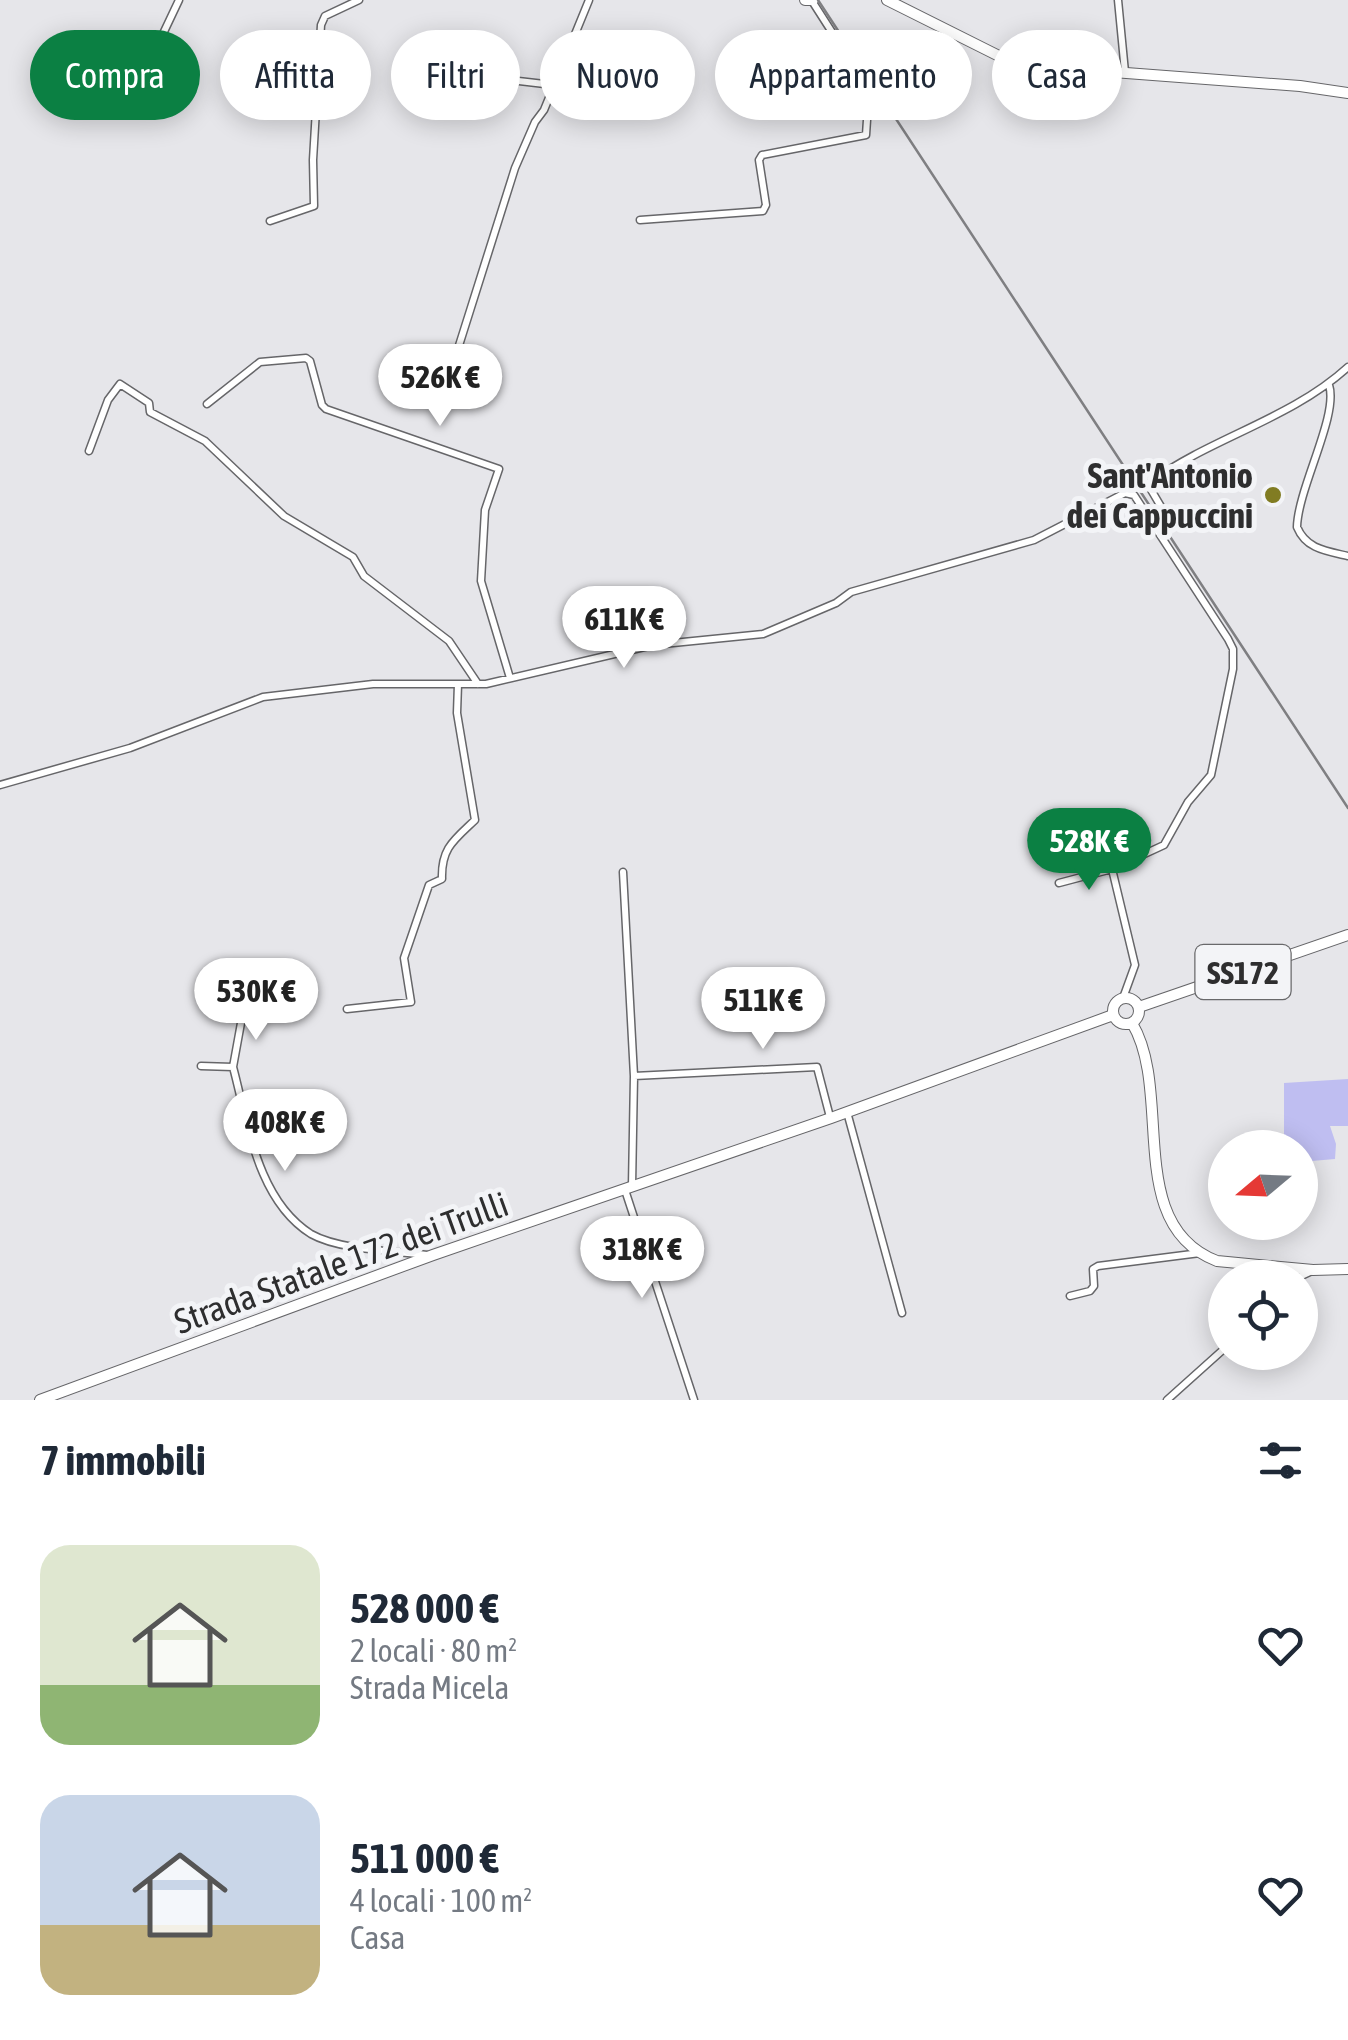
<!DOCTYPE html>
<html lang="it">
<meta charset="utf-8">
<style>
:root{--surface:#fff;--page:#f6f6f7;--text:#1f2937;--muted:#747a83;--accent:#0b8043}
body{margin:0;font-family:"Asap Condensed",sans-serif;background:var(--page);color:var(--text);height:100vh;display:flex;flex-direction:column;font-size:38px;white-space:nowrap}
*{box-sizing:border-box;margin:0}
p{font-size:32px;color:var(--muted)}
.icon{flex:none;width:55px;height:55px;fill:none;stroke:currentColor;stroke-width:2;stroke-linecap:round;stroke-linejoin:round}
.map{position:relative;height:1400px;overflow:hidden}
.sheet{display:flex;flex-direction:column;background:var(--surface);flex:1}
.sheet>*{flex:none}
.top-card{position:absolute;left:30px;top:30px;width:1290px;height:90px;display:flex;gap:20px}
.needle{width:65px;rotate:251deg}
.fabs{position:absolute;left:1208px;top:1130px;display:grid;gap:20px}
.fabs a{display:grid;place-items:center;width:110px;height:110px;border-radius:50%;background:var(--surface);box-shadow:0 5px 25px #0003;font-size:50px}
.price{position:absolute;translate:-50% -85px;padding:0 22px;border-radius:35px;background:#fff;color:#222;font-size:32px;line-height:65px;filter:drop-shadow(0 2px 5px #0008)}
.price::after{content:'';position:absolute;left:50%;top:60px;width:30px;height:22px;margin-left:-15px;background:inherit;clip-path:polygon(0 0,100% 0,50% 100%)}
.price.active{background:var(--accent);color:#fff}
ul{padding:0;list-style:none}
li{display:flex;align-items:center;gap:30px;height:250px;padding:0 40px}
li span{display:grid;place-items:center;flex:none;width:280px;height:200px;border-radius:30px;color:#555}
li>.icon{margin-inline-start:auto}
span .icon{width:120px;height:120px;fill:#fffc;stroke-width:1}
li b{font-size:42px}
h2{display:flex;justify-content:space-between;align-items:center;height:120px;padding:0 40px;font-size:42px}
.pill{padding:0 35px;border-radius:45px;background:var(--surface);box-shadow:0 5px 25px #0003;font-size:35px;line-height:90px}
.pill.active{background:var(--accent);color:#fff}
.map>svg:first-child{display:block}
.green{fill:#bfbef1}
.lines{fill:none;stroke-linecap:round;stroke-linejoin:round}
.street-casing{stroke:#666669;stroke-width:9}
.secondary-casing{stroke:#666669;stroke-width:12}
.primary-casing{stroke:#666669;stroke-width:12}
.street{stroke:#fff;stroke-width:6}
.secondary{stroke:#fff;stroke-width:10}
.primary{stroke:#fff;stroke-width:10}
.rail{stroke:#7f7f82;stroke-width:2.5}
.poi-dot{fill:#817c22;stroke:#f3f4f7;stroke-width:4}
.labels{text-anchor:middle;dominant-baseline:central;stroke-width:10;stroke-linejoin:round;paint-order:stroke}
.shield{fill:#f3f4f7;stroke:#69696b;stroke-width:2.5}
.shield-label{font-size:32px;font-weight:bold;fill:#2e2e2f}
.poi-label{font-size:35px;font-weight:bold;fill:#2e2e2f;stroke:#f3f4f7;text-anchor:end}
.street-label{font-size:35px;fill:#2e2e2f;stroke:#f3f4f7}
</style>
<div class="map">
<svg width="1348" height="1400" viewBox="0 0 1348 1400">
<rect width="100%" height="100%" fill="#e6e6ea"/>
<path class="green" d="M1348 1079V1126H1330L1336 1144 1335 1159 1300 1162V1148L1284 1147V1083Z"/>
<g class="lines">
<g class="street-casing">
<path id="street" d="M1118 0 1125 72
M467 75 553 85
M135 93 179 0
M640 220 763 211 766 205 759 160 762 155 866 135 869 90 812 1
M270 221 314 206 313 160 321 25 325 16 359 0
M456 355 515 168 535 122 544 110 589 0
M1329 385C1339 415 1298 488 1297 527 1306 549 1326 551 1348 556
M207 404 260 362 306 358 310 361 322 405 326 409 499 469 485 510 481 581 510 678
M89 451 108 400 120 384 149 403 150 412 205 441 284 516 353 557 364 576 449 641 478 684
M0 785 130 748 263 697 373 684H486L653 645 763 634 836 603 851 592 1034 540 1125 493 1134 495 1151 521 1163 510 1150 488 1152 481C1213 437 1291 419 1348 367
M623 872 634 1076 632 1186
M1059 883 1112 869
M1123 998 1135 965 1112 869 1164 845 1188 802 1211 775 1233 669V649L1228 639 1151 521
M347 1009 411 1002 404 958 429 885 442 879C441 848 454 840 475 820L457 713 458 684
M201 1066 233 1067C248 1123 257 1200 311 1234 339 1250 395 1251 427 1255
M233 1067 243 1012
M634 1076 817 1067 830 1117
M847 1112 902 1313
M625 1190 694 1400
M1297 1278 1312 1271
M1070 1296 1090 1291 1094 1286 1093 1269 1098 1266 1200 1253
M1167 1400 1225 1348"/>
</g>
<g class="secondary-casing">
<path id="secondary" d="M805 0H813
M887 0 1001 57 1060 68 1300 86 1348 93"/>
</g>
<g class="primary-casing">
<path id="primary" d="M1113 1011a13 13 0 1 1 26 0a13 13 0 1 1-26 0Z
M1139 1007 1348 935
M1132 1023C1174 1093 1123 1225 1217 1261L1313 1270 1348 1269
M40 1400 433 1255 831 1118 1113 1015"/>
</g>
<use href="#street" class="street"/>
<use href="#secondary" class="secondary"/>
<use href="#primary" class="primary"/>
<path class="rail" d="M818 0 1348 808"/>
</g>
<circle class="poi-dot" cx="1273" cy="495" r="10"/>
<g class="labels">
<rect class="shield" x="1195.5" y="945" width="95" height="54" rx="8"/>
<g class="shield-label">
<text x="1243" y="972">SS172</text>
</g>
<g class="poi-label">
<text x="1253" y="475">Sant'Antonio<tspan x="1253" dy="40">dei Cappuccini</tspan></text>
</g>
<g class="street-label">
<text transform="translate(341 1262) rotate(-20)">Strada Statale 172 dei Trulli</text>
</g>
</g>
</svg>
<div class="fabs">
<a><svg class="needle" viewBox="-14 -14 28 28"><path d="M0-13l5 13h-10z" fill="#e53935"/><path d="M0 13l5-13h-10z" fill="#747a83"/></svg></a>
<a><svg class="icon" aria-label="locate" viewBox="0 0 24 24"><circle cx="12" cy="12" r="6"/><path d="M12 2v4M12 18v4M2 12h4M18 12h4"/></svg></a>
</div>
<b class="price" style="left:440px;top:429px">526K €</b>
<b class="price" style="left:624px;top:671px">611K €</b>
<b class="price active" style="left:1089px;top:893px">528K €</b>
<b class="price" style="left:256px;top:1043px">530K €</b>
<b class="price" style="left:763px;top:1052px">511K €</b>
<b class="price" style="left:285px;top:1174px">408K €</b>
<b class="price" style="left:642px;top:1301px">318K €</b>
<div class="top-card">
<a class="pill active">Compra</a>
<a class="pill">Affitta</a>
<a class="pill">Filtri</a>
<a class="pill">Nuovo</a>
<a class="pill">Appartamento</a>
<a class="pill">Casa</a>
</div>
</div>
<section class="sheet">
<h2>7 immobili<svg class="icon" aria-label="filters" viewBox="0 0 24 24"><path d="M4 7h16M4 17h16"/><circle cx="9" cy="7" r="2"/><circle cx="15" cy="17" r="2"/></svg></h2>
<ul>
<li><span style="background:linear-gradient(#dfe7d0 70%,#8fb573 0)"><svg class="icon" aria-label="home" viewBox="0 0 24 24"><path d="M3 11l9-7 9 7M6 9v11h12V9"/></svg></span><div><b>528 000 €</b><p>2 locali · 80 m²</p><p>Strada Micela</p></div><svg class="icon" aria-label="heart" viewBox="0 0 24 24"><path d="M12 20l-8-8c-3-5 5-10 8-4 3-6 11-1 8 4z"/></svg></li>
<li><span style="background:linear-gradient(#c9d6e8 65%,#c2b280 0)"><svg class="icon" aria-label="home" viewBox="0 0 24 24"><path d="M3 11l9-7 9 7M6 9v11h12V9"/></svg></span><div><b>511 000 €</b><p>4 locali · 100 m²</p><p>Casa</p></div><svg class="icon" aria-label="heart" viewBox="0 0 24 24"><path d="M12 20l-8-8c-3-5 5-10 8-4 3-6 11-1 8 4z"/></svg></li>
</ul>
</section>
